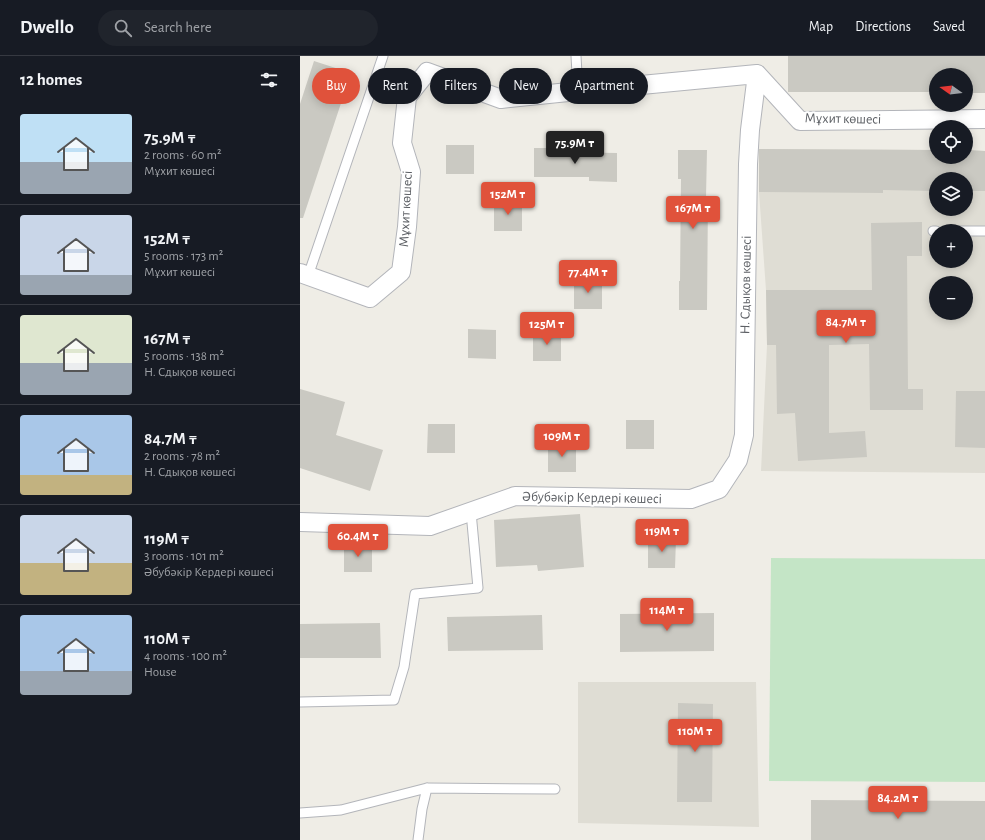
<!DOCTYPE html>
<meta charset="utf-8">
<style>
:root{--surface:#171b24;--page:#20242c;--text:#f1f3f6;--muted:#9ea1a6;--line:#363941;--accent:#e0523b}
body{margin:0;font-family:"Alegreya Sans",sans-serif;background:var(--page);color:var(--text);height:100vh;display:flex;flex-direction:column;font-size:15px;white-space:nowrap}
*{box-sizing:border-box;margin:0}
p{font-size:13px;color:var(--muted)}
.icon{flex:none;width:22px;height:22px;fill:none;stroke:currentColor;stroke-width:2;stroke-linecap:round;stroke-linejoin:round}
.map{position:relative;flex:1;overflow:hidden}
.sheet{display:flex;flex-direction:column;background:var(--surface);width:300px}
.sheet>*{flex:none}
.banner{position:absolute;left:12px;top:12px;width:380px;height:36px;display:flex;gap:8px}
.needle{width:26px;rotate:284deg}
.fabs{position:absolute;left:629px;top:12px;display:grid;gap:8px}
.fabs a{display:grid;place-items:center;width:44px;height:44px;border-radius:50%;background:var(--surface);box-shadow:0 2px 10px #0003;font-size:20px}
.price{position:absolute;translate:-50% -34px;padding:0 9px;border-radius:4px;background:var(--accent);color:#fff;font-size:13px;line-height:26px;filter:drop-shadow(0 1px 2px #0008)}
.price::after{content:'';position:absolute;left:50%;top:24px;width:12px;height:9px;margin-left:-6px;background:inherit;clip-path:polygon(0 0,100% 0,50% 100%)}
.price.selected{background:#222;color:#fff}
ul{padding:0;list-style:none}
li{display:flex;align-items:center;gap:12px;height:100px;padding:0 20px}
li+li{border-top:1px solid var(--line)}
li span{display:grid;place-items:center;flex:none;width:112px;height:80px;border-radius:4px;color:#555}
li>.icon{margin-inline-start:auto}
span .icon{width:48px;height:48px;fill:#fffc;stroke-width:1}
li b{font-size:17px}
h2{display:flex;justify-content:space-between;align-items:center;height:48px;padding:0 20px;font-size:17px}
.pill{padding:0 14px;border-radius:18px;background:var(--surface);box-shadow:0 2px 10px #0003;font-size:14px;line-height:36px}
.pill.selected{background:var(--accent);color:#fff}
header{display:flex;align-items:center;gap:24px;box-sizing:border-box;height:56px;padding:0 20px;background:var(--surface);border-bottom:1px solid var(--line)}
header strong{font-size:19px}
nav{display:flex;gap:22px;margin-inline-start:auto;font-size:14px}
.search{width:280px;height:36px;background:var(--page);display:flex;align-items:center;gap:10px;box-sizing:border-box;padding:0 14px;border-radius:22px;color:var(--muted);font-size:15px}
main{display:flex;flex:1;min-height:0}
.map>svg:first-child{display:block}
.education{fill:#dfddd4;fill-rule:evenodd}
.green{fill:#c4e5c6}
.building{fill:#cac9c2}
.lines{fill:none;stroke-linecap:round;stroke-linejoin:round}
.lane-casing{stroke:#b3b5ba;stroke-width:11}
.street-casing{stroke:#b3b5ba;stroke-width:20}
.lane{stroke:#fff;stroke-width:9}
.street{stroke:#fff;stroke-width:18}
.labels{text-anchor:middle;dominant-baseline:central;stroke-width:4;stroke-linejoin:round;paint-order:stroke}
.street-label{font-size:14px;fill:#5d6065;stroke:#fff}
</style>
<header>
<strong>Dwello</strong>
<div class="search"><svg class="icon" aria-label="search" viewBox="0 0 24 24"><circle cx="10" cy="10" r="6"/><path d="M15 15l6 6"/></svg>Search here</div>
<nav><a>Map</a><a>Directions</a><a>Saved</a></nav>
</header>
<main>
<section class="sheet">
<h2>12 homes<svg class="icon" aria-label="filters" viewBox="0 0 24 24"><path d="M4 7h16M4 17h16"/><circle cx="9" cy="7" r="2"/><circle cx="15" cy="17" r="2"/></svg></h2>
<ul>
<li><span style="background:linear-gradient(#bfe0f5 60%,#9aa5b1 0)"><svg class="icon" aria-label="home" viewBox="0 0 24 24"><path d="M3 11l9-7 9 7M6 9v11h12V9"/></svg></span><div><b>75.9M ₸</b><p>2 rooms · 60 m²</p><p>Мұхит көшесі</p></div></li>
<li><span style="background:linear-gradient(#c9d6e8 75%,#9aa5b1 0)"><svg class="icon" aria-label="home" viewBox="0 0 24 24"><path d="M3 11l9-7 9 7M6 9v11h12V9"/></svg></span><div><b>152M ₸</b><p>5 rooms · 173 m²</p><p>Мұхит көшесі</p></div></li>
<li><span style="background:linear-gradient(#dfe7d0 60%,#9aa5b1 0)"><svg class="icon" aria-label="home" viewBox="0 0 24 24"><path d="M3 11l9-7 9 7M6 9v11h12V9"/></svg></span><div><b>167M ₸</b><p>5 rooms · 138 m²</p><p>Н. Сдықов көшесі</p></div></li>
<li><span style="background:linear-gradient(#a9c7e8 75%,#c2b280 0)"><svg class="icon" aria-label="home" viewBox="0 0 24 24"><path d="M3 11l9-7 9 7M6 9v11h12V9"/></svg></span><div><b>84.7M ₸</b><p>2 rooms · 78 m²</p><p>Н. Сдықов көшесі</p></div></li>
<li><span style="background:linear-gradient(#c9d6e8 60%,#c2b280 0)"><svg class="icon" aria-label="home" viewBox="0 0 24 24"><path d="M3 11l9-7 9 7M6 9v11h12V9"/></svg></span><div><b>119M ₸</b><p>3 rooms · 101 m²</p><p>Әбубәкір Кердері көшесі</p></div></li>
<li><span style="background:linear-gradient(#a9c7e8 70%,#9aa5b1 0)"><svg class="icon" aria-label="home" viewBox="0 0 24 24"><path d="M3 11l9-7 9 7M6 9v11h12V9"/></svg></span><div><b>110M ₸</b><p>4 rooms · 100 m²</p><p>House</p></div></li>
</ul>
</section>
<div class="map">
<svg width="685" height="784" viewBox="0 0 685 784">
<rect width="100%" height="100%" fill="#efede6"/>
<path class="education" d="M459 93 636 94V101H666V94L685 95V417L461 415 467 289 466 234 459 136ZM636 123H666V153H636ZM636 175H666V205H636ZM636 227H666V257H636Z
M278 626H456L459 771 278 767Z"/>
<path class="green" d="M471 502 685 503V726L469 725Z"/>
<path class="building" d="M488 0H685V37H666V19H636V36H488Z
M14 5 51 17 3 162H0V48Z
M146 89H174V118H146Z
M234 92H262V96L317 97V126L289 125V121H234Z
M459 93 636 94V101H666V94L685 95V135H666V123H636V135L583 134V137L459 136Z
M378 94H407L406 141H408L407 254H379V225H380L381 123H378Z
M194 146H222V175H194Z
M622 166V200H607L608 333H623V354H570L569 288 529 289V377L565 375 567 401 498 405 495 357 477 358 476 289H467L466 234H572L571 167Z
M274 224H302V253H274Z
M168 273 196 274V303L168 302Z
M233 276H261V305H233Z
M0 333 45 346 36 379 83 394 70 435 0 412Z
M656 335H685V392L655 391Z
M326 364H354V393H326Z
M128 368H155V397H127Z
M248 387H276V416H248Z
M280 458 284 511 238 515 237 509 196 511 194 464Z
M348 483H376L375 512H348Z
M44 487H72V516H44Z
M414 557V595L320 596V558Z
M242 559 243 594 148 595 147 561Z
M80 567 81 602H0V568Z
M378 647 413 648 412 746H377Z
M511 744 685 745V784H511Z"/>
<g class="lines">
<g class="lane-casing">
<path id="lane" d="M276 0 278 35
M633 175H636
M659 175H685
M8 220 83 0
M0 646 94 644 104 611 115 538 178 532 171 456
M0 757 41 754 127 732
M118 784 122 753 127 732 255 733"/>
</g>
<g class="street-casing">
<path id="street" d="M0 217 70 242 101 216 107 171 111 116 102 87 107 41 127 16 201 43 278 35 457 18 500 65 685 63
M0 466 130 470 215 440 391 443 419 433 438 404 444 379 448 108 450 74 457 18"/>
</g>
<use href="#lane" class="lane"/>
<use href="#street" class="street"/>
</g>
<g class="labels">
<g class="street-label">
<text transform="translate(543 63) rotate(1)">Мұхит көшесі</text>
<text transform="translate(106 153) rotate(-87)">Мұхит көшесі</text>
<text transform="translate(446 229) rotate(-89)">Н. Сдықов көшесі</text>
<text transform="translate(292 442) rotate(1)">Әбубәкір Кердері көшесі</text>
</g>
</g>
</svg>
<div class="fabs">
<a><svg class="needle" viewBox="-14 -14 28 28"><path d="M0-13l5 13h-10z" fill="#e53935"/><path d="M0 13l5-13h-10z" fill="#9ea1a6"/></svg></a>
<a><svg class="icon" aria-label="locate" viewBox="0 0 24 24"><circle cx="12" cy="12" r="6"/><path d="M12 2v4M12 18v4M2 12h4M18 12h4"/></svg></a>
<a><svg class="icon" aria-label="layers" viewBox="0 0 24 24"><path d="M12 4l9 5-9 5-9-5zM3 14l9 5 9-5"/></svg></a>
<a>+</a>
<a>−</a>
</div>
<b class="price selected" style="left:275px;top:109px">75.9M ₸</b>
<b class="price" style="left:208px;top:160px">152M ₸</b>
<b class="price" style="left:393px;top:174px">167M ₸</b>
<b class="price" style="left:288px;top:238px">77.4M ₸</b>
<b class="price" style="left:546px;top:288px">84.7M ₸</b>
<b class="price" style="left:247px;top:290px">125M ₸</b>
<b class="price" style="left:262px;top:402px">109M ₸</b>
<b class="price" style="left:362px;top:497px">119M ₸</b>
<b class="price" style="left:58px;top:502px">60.4M ₸</b>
<b class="price" style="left:367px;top:576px">114M ₸</b>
<b class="price" style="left:395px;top:697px">110M ₸</b>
<b class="price" style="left:598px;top:764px">84.2M ₸</b>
<div class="banner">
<a class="pill selected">Buy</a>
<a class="pill">Rent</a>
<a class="pill">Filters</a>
<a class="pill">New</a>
<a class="pill">Apartment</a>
</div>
</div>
</main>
